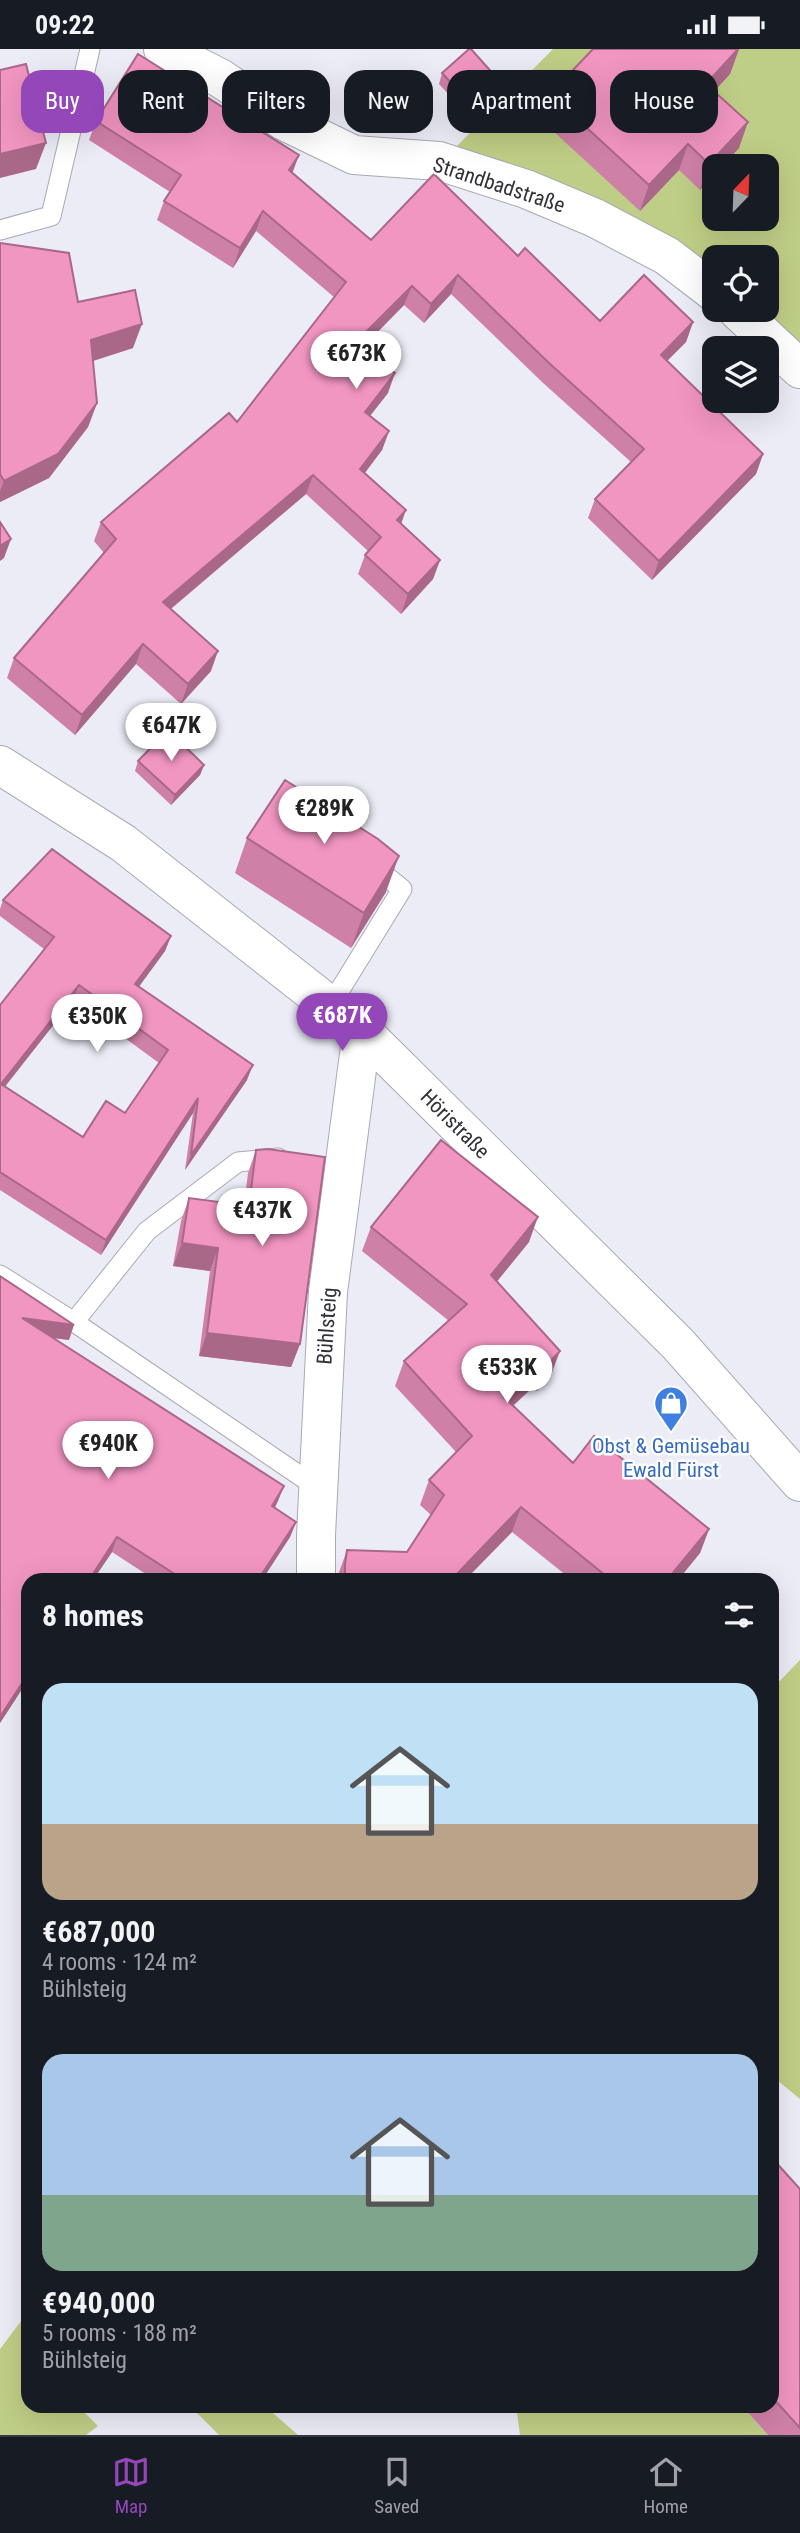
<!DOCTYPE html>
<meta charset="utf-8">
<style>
:root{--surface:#171b24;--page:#20242c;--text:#f1f3f6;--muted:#9ea1a6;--line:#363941;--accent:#9447b9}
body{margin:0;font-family:"Roboto Condensed",sans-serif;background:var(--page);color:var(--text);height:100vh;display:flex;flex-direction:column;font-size:26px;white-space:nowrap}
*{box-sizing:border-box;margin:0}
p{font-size:23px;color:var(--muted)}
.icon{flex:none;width:38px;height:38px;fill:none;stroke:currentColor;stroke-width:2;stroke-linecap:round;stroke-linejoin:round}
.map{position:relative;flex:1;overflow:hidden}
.panel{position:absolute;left:21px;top:1524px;width:758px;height:840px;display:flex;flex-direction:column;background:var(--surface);border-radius:21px;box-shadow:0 7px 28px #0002}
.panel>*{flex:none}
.hud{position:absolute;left:21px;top:21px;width:760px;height:63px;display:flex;gap:14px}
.needle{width:46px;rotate:23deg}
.buttons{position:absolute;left:702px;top:105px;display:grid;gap:14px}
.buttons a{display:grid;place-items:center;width:77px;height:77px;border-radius:14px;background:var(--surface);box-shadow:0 7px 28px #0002;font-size:35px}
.price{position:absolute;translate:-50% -60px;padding:0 16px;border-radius:24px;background:#fff;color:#222;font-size:23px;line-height:46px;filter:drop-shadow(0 2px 4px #0008)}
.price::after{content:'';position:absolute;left:50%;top:42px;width:21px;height:16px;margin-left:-10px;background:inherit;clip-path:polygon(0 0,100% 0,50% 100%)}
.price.active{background:var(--accent);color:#fff}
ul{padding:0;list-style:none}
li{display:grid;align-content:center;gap:14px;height:371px;padding:0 21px}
li span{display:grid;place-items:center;height:217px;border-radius:21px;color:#555}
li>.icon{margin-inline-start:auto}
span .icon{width:126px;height:126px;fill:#fffc;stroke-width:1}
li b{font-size:30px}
h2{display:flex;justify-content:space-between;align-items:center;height:84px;padding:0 21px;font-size:30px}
.pill{padding:0 24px;border-radius:21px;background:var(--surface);box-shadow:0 7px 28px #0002;font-size:24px;line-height:63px}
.pill.active{background:var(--accent);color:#fff}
.status{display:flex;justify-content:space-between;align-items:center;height:49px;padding:0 35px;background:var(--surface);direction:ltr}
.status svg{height:19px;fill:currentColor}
.tab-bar{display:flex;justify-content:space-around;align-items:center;height:98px;border-top:2px solid var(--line);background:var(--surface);font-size:19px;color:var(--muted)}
.tab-bar a{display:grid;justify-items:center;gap:4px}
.tab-bar .active{color:var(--accent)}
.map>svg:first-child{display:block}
.green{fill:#bfce86;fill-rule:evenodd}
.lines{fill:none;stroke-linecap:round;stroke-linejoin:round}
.service-casing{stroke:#a9a9b3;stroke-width:21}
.minor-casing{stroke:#a9a9b3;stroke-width:40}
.secondary-casing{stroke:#a9a9b3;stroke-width:40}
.service{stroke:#fff;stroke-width:19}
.minor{stroke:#fff;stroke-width:38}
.secondary{stroke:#fff;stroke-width:38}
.wall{fill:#cf80a6;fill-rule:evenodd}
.shaded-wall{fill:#a96887}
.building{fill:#f195c1;stroke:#a96887;stroke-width:2;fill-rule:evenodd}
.labels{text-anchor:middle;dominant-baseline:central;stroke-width:5;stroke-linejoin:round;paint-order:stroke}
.street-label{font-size:21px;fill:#323136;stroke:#fff}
.shop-label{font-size:21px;fill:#366cbe;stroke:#fff}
</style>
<div class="status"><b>09:22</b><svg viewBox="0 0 49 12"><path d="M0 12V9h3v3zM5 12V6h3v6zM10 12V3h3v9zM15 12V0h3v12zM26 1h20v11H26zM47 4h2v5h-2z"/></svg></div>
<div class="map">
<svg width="800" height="2386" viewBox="0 0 800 2386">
<rect width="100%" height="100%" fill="#ececf7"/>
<path class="green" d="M553 0H800V295L762 261H766V208H714V222L450 104ZM714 117H766V170H714Z
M800 1611V2050L772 2027V1640Z
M28 2263V2357H78L98 2377 86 2386H0V2300Z
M190 2357H265L298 2386H219Z
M516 2357H742L768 2386H520Z"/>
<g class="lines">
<g class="service-casing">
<path id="service" d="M0 181 51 167 90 0
M330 957 402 840 371 815
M0 1226 74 1273 318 1439
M74 1273 147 1182 238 1113 278 1109"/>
</g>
<g class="minor-casing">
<path id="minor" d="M163 0 220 29 284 72 354 106 439 112 526 140 595 169 667 207 714 243
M737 261 800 320
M316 1531V1486L328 1243 362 982"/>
</g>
<g class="secondary-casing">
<path id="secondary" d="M0 716 123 794 362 982 678 1295 800 1433"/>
</g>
<use href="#service" class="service"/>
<use href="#minor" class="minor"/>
<use href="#secondary" class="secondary"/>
</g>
<path class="wall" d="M739 0 730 25 714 42 739 99 700 141 679 121 640 162 541 71 550 45Z
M442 24 500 47 473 72 439 35Z
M96 72 292 123 371 191 518 207 600 272 693 273 686 293 667 312 763 405 756 425 652 531 588 469 595 450 631 413 542 333 451 245 424 274 404 256 362 299 388 344 370 367 389 382 382 401 365 424 401 475 440 511 433 530 401 565 358 525 365 506 368 502 306 445 171 560 211 622 181 655 136 615 75 686 7 629 14 609 104 504 94 492 101 473 237 373 334 248 256 182 233 219 157 171 164 152 170 143 89 91Z
M0 194 78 253 133 299 93 312 97 354 88 378 49 429 0 453Z
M138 712 204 716 200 726 171 756 135 722Z
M247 789 386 843 351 899 235 824Z
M3 851 171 887 165 902 139 937 247 1031 185 1121 193 1064 101 1206 0 1141V956L44 900 0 867V860ZM73 951 159 1014 125 1064 83 1088 5 1037Z
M256 1101 300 1295 291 1318 199 1307 210 1222 173 1217 181 1172 189 1149 244 1156 248 1124Z
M371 1178 529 1193 497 1232 551 1326 537 1342 532 1339 513 1357 573 1414 709 1480 700 1504 678 1531H572L512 1483 465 1531H337L338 1526 347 1501 407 1503 431 1466 420 1456 429 1431 456 1403 395 1337 404 1312 449 1272 362 1202Z
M0 1227 69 1291 53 1289 278 1452 275 1459 296 1473 290 1488 262 1531H155L112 1503 93 1531H28V1631L0 1674Z
M772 2109 800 2140V2386H768L742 2357H772Z"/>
<path class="shaded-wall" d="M739 0 730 25 697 61 706 35Z
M504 37 500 47 473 72 477 62Z
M748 73 739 99 722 117H714V125L700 141 709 115Z
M46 94 36 120 0 129V105Z
M688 95 679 121 640 162 649 136Z
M299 106 292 125 289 121Z
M263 162 256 182 233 219 240 199Z
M458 226 451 245 424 274 431 255Z
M412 237 404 256 348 313 355 294Z
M693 273 686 293 653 326 661 306Z
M142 275 133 299 83 315 91 291Z
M395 324 388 344 358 382 365 363Z
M97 354 88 378 49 429 0 453V442L4 432Z
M389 382 382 401 353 439 360 420Z
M763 405 756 425 652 531 659 512Z
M313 426 306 445 156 572 163 553Z
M406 461 399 481 397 471Z
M11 490 4 509 0 512V497Z
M440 511 433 530 401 565 408 545Z
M143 595 136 615 75 686 82 666Z
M218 602 211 622 181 655 188 635Z
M204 716 200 726 171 756 175 746Z
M399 807 386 843 351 899 364 864Z
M171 887 165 902 130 950 135 935Z
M79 936 73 951 0 1044 1 1035Z
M253 1016 247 1031 185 1121 191 1106Z
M198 1049 193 1064 101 1206 106 1191Z
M538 1168 529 1193 482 1251 491 1226Z
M182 1194 218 1199 210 1222 173 1217Z
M22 1269 74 1276 69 1291 17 1284Z
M207 1284 300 1295 291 1318 199 1307Z
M560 1302 551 1326 537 1342 545 1318Z
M541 1314 532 1339 495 1373 504 1348Z
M284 1437 278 1452 266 1472 272 1457Z
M521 1458 512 1483 465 1531H453L454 1528Z
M296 1473 290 1488 262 1531H258Z
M709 1480 700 1504 678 1531H667Z
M117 1488 112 1503 93 1531H89Z
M28 1625V1631L0 1674V1668Z"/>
<path class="building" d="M469 0H471L504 37 477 62 442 24Z
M593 0H738L706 35 748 73 709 115 688 95 649 136 550 45Z
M138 5 299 106 289 121 371 191 434 125 518 207 525 199 600 272 644 226 693 273 661 306 763 405 659 512 595 450 644 400 549 314 458 226 431 255 412 237 355 294 395 324 365 363 389 382 360 420 406 461 397 471 440 511 408 545 365 506 381 488 313 426 163 553 218 602 188 635 143 595 82 666 14 609 116 490 101 473 229 364 237 373 346 233 263 162 240 199 164 152 181 126 96 72Z
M26 15 46 94 0 105V21Z
M0 194 69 204 78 253 135 241 142 275 91 291 97 354 58 405 4 432 0 425Z
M0 473 11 490 0 497Z
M168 681 204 716 175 746 138 712Z
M285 731 378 790 399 807 364 864 247 789Z
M52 800 171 887 135 935 253 1016 191 1106 198 1049 106 1191 0 1123V956L54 888 3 851ZM79 936 168 1001 125 1064 106 1052 83 1088 1 1035Z
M441 1091 538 1168 491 1226 560 1302 545 1318 541 1314 504 1348 573 1414 594 1387 709 1480 667 1531H611L521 1458 454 1528 460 1531H345V1515L347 1501 407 1503 444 1446 429 1431 472 1387 404 1312 467 1255 371 1178Z
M268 1100 325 1108 300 1295 207 1284 218 1199 182 1194 189 1149 249 1157 256 1101Z
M0 1227 74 1276 22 1269 284 1437 272 1457 296 1473 258 1531H184L117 1488 89 1531H28V1625L0 1668Z
M772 2109 800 2140V2379L772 2348Z"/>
<defs>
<g id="shop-pin" transform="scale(1.75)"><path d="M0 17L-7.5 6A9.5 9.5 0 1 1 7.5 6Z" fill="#3f7fe0" stroke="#fff"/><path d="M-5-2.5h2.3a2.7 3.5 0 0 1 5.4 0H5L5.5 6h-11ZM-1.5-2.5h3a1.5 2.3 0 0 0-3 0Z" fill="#fff"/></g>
</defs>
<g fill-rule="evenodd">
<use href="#shop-pin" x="671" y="1354"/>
</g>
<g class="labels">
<g class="street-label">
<text transform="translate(499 136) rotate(18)">Strandbadstraße</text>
<text transform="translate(455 1075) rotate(45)">Höristraße</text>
<text transform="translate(327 1277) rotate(-86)">Bühlsteig</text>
</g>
<g class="shop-label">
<text x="671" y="1397">Obst &amp; Gemüsebau<tspan x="671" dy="24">Ewald Fürst</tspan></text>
</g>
</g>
</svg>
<div class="buttons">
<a><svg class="needle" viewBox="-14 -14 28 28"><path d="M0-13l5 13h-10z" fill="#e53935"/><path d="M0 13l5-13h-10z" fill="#9ea1a6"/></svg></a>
<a><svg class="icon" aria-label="locate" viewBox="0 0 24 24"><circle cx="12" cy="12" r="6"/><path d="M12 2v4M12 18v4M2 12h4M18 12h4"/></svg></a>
<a><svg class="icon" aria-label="layers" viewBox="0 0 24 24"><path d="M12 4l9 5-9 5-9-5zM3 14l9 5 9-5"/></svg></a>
</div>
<b class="price" style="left:356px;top:342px">€673K</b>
<b class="price" style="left:171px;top:714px">€647K</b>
<b class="price" style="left:324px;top:797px">€289K</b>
<b class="price active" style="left:342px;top:1004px">€687K</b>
<b class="price" style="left:97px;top:1005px">€350K</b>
<b class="price" style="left:262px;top:1199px">€437K</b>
<b class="price" style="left:507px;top:1356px">€533K</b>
<b class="price" style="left:108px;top:1432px">€940K</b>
<div class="hud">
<a class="pill active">Buy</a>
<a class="pill">Rent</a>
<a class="pill">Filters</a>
<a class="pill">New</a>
<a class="pill">Apartment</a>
<a class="pill">House</a>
</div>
<section class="panel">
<h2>8 homes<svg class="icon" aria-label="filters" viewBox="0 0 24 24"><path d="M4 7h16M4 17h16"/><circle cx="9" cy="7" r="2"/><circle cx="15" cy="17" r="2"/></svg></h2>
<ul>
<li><span style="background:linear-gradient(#bfe0f5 65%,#b9a48a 0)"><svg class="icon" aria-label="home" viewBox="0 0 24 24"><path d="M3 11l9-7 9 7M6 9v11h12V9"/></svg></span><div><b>€687,000</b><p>4 rooms · 124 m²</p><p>Bühlsteig</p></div></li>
<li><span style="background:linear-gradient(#a9c7e8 65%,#7fa58c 0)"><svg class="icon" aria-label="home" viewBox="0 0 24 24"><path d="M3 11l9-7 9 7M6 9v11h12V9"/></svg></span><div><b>€940,000</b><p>5 rooms · 188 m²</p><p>Bühlsteig</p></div></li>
</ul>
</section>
</div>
<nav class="tab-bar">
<a class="active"><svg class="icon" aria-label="map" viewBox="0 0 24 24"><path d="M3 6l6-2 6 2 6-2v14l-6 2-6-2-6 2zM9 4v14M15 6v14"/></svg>Map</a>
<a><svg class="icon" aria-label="saved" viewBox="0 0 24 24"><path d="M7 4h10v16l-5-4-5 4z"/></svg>Saved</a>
<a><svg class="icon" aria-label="home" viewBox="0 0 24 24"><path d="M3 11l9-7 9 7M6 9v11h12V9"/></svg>Home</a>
</nav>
